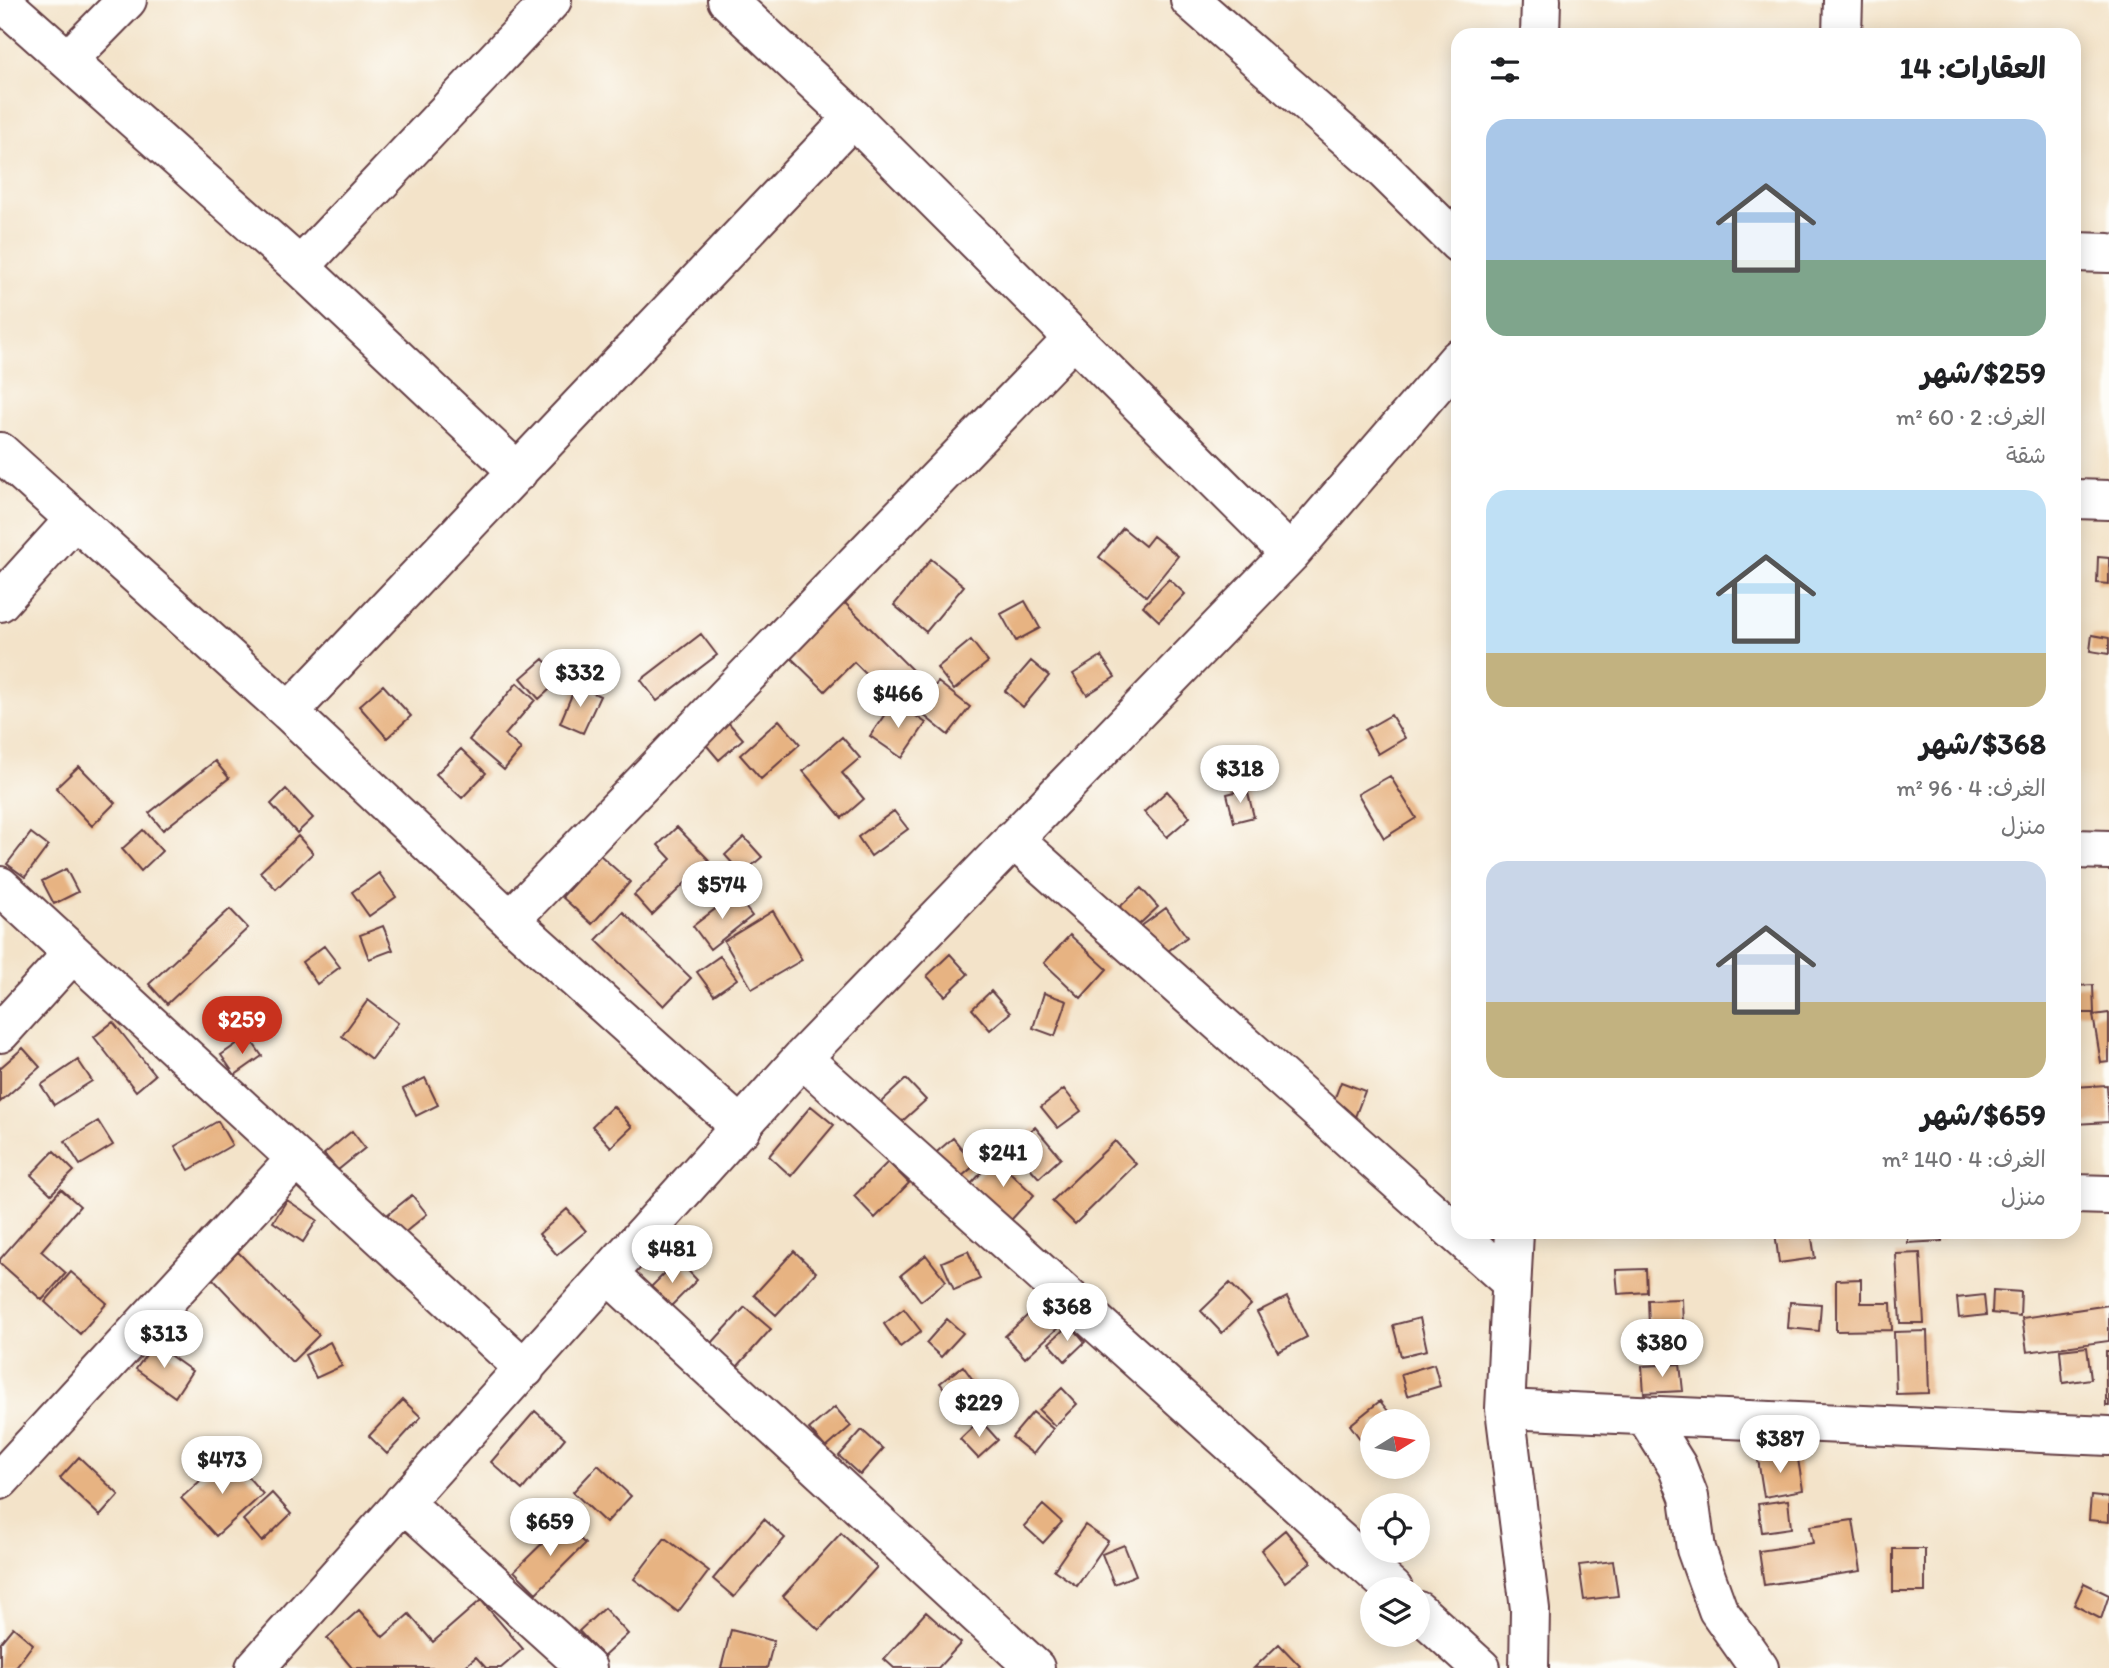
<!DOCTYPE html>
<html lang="ar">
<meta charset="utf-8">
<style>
:root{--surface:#fff;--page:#f2f2f2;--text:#202124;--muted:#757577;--accent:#c8321e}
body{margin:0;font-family:Itim,"Playpen Sans Arabic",sans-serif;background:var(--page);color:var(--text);direction:rtl;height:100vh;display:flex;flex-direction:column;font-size:26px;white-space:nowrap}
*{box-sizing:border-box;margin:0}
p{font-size:23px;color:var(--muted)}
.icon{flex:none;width:38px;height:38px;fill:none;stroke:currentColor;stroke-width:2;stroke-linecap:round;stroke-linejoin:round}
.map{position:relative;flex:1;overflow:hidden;direction:ltr}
.panel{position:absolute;left:1451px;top:28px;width:630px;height:1211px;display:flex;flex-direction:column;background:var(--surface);border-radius:21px;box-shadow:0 4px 18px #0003;direction:rtl}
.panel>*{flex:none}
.needle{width:46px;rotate:79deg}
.buttons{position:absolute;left:1360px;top:1409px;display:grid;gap:14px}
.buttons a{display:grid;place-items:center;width:70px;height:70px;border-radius:50%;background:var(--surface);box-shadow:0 4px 18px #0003;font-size:35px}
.price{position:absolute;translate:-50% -60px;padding:0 16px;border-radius:24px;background:#fff;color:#222;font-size:23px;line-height:46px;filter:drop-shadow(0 2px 4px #0008)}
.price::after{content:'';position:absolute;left:50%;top:42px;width:21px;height:16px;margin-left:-10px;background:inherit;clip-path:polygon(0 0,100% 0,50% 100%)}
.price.current{background:var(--accent);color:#fff}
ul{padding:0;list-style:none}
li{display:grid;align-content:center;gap:14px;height:371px;padding:0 35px}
li span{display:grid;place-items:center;height:217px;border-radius:21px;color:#555}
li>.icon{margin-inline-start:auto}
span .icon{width:126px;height:126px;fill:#fffc;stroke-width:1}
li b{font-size:30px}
h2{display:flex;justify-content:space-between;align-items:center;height:84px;padding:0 35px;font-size:30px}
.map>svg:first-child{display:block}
.building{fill:#e7b382}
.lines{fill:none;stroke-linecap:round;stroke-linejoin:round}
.minor-casing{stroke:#633c43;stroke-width:42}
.minor{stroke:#fff;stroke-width:38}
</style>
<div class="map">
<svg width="2109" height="1668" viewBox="0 0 2109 1668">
<rect width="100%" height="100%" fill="#fdfcf7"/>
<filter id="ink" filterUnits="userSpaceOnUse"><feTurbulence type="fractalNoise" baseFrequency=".0143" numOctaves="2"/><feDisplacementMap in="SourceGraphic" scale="14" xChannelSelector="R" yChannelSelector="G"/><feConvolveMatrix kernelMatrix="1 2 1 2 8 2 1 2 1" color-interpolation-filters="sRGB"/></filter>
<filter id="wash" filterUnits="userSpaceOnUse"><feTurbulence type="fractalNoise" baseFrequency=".00686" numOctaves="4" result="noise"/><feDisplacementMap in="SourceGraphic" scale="28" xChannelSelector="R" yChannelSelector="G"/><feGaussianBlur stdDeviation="1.57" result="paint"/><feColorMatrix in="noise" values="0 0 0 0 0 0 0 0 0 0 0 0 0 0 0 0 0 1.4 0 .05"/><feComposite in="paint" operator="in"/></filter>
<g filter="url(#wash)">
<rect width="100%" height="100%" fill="#f3e3c9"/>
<g id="blocks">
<path class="building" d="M1123 528 1145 546 1153 536 1178 556 1146 596 1099 557Z
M2098 557 2109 558V584L2097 583Z
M931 559 964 586 926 632 894 605Z
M1169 579 1185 594 1159 621 1143 606Z
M840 598 917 675 892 700 854 662 825 691 786 653Z
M1025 601 1040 628 1016 641 1001 614Z
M701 634 717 655 657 701 641 680Z
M2092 635 2109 638V654L2090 651Z
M971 640 988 662 954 690 937 668Z
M1101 656 1115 677 1087 695 1073 674Z
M543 659 561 679 539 699 521 678Z
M1031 661 1049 676 1023 707 1005 691Z
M938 682 970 707 948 735 916 709Z
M517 683 535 700 505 735 521 749 504 770 469 740Z
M383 685 411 716 387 738 359 706Z
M576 685 600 696 583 733 560 723Z
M894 701 926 723 902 758 870 736Z
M1391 715 1405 738 1378 754 1365 730Z
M726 720 743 739 719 760 702 740Z
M779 720 800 744 761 779 740 755Z
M842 737 860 758 842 773 864 799 842 818 803 771Z
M461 749 486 773 462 798 436 774Z
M215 761 229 778 163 830 149 813Z
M79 766 115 803 92 826 56 788Z
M1390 776 1416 818 1384 838 1358 794Z
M286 789 313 818 297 833 271 804Z
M1247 789 1254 817 1234 822 1227 794Z
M1167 791 1190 817 1167 837 1144 812Z
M894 811 908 829 871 856 858 837Z
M677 827 709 860 652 915 634 895 671 859 658 845Z
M143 830 162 851 141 871 122 849Z
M31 833 48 846 25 877 7 864Z
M298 836 313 853 276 889 260 872Z
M744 837 762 857 742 874 725 855Z
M600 855 630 882 592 924 562 897Z
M66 869 78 892 54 904 42 881Z
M379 873 396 897 369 916 352 892Z
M1141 888 1158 907 1133 930 1115 911Z
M735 894 752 916 710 949 693 926Z
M1166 908 1187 937 1157 959 1136 930Z
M230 909 248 928 167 1004 149 984Z
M773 911 802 960 752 989 724 941Z
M623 912 691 978 664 1006 596 940Z
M383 926 393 950 369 959 360 935Z
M1070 935 1107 969 1081 998 1044 963Z
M324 946 340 967 317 984 302 962Z
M950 954 968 974 945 996 927 976Z
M720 956 737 979 714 995 697 972Z
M2093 985 2094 1013H2074V986Z
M991 991 1010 1013 990 1030 972 1009Z
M1044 993 1067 1001 1055 1036 1033 1028Z
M368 1000 398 1023 371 1059 342 1036Z
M2109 1013V1062L2101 1063 2093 1015Z
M113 1022 155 1075 136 1091 94 1037Z
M248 1036 262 1056 235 1075 221 1055Z
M23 1048 40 1067 0 1102V1068Z
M78 1060 92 1081 54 1105 41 1085Z
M425 1078 438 1105 416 1116 403 1089Z
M906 1079 926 1100 899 1124 880 1103Z
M1341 1082 1365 1091 1353 1122 1329 1113Z
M2107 1085 2109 1122 2075 1124 2074 1087Z
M1064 1089 1081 1111 1058 1128 1041 1107Z
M613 1106 632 1127 611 1147 592 1126Z
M811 1106 834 1125 791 1176 769 1156Z
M98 1121 113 1145 80 1165 65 1141Z
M218 1121 232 1145 189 1170 175 1146Z
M1035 1127 1061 1158 1039 1178 1012 1148Z
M352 1131 365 1148 338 1170 324 1154Z
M953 1138 975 1165 955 1182 932 1156Z
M1115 1141 1136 1164 1075 1224 1052 1201Z
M54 1151 74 1171 51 1194 31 1175Z
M995 1158 1034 1195 1011 1220 971 1184Z
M888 1162 909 1183 875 1218 854 1196Z
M61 1189 80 1206 41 1251 66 1273 42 1300 0 1263V1259Z
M412 1195 427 1214 403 1234 387 1215Z
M287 1200 317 1220 303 1242 273 1222Z
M567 1209 586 1231 557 1255 539 1234Z
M1775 1232H1811L1815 1258 1779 1263Z
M1908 1232H1942V1241L1908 1243Z
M794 1251 816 1272 776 1315 754 1295Z
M968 1251 980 1279 954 1290 942 1262Z
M238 1252 319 1335 292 1362 212 1278Z
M1920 1253 1924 1323H1900L1896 1254Z
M926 1255 946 1281 921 1301 901 1275Z
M678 1260 697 1280 667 1310 647 1291Z
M1646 1269 1647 1292 1618 1294 1616 1270Z
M71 1272 107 1303 80 1334 45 1302Z
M1861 1279V1303H1891L1892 1330 1836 1331V1280Z
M1230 1283 1251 1305 1222 1333 1201 1311Z
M1993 1290 2021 1292 2020 1316 1992 1313Z
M1984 1295 1986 1315 1959 1318 1957 1298Z
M1287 1297 1307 1337 1278 1352 1257 1312Z
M1682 1299 1683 1325 1649 1326 1648 1300Z
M1790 1302 1821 1304 1819 1331 1788 1328Z
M1039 1305 1059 1327 1025 1358 1005 1336Z
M2109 1305V1341L2027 1352 2022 1318Z
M745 1307 771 1329 737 1367 711 1344Z
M904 1309 921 1331 900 1347 884 1324Z
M1420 1318 1427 1350 1401 1356 1393 1325Z
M947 1319 963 1333 941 1357 926 1343Z
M1070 1324 1085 1342 1065 1361 1049 1343Z
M1927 1331 1929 1393 1896 1394 1894 1332Z
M330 1342 342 1366 316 1378 305 1355Z
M154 1344 192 1371 175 1397 136 1369Z
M2087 1347 2091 1379 2063 1383 2060 1350Z
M2106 1351H2109V1406H2106Z
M1434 1364 1440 1386 1407 1396 1401 1374Z
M1680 1364 1683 1391 1644 1393 1642 1366Z
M963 1366 978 1387 956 1404 940 1383Z
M1062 1388 1077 1404 1055 1426 1039 1410Z
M403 1400 421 1417 387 1454 369 1436Z
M1380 1401 1396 1421H1372V1442L1366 1447 1350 1425Z
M835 1407 851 1426 826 1448 809 1429Z
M535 1411 565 1438 522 1490 491 1462Z
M1033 1412 1053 1429 1033 1454 1012 1437Z
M980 1420 998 1440 978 1458 960 1439Z
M862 1430 883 1449 860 1475 839 1456Z
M1797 1453 1803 1490 1764 1497 1758 1459Z
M229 1455 263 1494 216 1536 181 1498Z
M79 1457 119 1495 100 1516 60 1478Z
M598 1465 631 1496 606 1523 573 1492Z
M272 1493 291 1514 262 1542 243 1520Z
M2091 1496 2109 1498V1522L2089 1520Z
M1788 1500 1791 1528 1762 1532 1758 1504Z
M1043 1505 1062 1522 1043 1543 1024 1526Z
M764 1519 785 1538 734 1597 713 1579Z
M1853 1520 1861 1571 1764 1585 1759 1551 1813 1543 1810 1526Z
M564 1522 585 1544 536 1593 514 1571Z
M1085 1525 1108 1541 1077 1586 1054 1570Z
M1285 1530 1311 1562 1285 1582 1261 1550Z
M841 1533 877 1567 819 1630 783 1596Z
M665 1538 709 1571 678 1612 634 1579Z
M1124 1545 1136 1575 1114 1584 1102 1554Z
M1893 1549H1925V1592H1893Z
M1613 1561 1618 1596 1584 1600 1579 1565Z
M2084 1583 2109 1595 2101 1619 2074 1605Z
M481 1600 523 1649 501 1668H486L476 1657 463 1668H352L327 1638 359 1610 383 1637 409 1614 433 1642Z
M604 1608 628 1634 603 1657 579 1631Z
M926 1612 961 1643 938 1668H894L884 1659Z
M13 1627 33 1644 15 1668H0V1643Z
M731 1630 774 1641 767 1668H721Z
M1279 1644 1300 1666 1298 1668H1254Z"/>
</g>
</g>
<g filter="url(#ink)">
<use href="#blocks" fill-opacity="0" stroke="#633c43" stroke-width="2"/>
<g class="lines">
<g class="minor-casing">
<path id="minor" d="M0 0 300 267 518 472
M727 0 853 118 1290 554
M1190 0 1385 171 1458 243
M1540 35 1541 0
M1842 35 1843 0
M68 60 127 0
M2074 252 2109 253
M300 267 552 0
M0 452 289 712 510 920 742 1128
M2074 499 2109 500
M0 602 74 520
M289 712 853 118
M1013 839 1511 1282
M2074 849 2109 850
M0 886 525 1369
M510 920 1073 339
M0 1033 72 954
M802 1058 1393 1589
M2074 1194 2109 1195
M1514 1232 1505 1409 1530 1609 1529 1668
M609 1275 1035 1668
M1505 1409 2109 1436
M1645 1415 1677 1466 1689 1497 1696 1549 1718 1610 1759 1668
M0 1480 296 1159
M403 1502 587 1668
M1418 1611 1481 1668
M255 1668 802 1058 1290 554 1458 359"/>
</g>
<use href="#minor" class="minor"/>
</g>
</g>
</svg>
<div class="buttons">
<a><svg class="needle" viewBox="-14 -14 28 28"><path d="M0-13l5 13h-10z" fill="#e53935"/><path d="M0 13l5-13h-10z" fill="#757577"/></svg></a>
<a><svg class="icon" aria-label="locate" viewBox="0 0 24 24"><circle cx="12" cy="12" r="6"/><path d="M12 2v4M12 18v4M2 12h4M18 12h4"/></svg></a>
<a><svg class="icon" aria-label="layers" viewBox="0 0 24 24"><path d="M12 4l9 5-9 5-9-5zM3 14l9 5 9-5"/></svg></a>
</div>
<b class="price" style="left:580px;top:709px">$332</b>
<b class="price" style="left:898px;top:730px">$466</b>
<b class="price" style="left:1240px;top:805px">$318</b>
<b class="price" style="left:722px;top:921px">$574</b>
<b class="price current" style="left:242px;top:1056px">$259</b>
<b class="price" style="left:1003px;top:1189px">$241</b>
<b class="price" style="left:672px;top:1285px">$481</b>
<b class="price" style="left:1067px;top:1343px">$368</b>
<b class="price" style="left:164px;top:1370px">$313</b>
<b class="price" style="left:1662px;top:1379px">$380</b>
<b class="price" style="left:979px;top:1439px">$229</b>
<b class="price" style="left:1780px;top:1475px">$387</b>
<b class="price" style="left:222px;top:1496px">$473</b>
<b class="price" style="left:550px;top:1558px">$659</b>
<section class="panel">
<h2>العقارات: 14<svg class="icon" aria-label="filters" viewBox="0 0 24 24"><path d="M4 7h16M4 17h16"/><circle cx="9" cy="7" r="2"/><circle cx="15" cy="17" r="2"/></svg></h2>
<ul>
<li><span style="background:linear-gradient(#a9c7e8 65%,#7fa58c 0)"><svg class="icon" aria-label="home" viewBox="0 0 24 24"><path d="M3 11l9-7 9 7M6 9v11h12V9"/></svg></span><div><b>$259/شهر</b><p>الغرف: 2 · 60 m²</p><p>شقة</p></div></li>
<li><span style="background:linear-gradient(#bfe0f5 75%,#c2b280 0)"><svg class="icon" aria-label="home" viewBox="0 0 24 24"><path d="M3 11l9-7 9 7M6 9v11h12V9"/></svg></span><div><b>$368/شهر</b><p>الغرف: 4 · 96 m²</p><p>منزل</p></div></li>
<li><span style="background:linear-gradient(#c9d6e8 65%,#c2b280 0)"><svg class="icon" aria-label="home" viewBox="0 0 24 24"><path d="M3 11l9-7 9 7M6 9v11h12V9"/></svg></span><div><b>$659/شهر</b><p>الغرف: 4 · 140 m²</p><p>منزل</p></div></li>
</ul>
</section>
</div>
